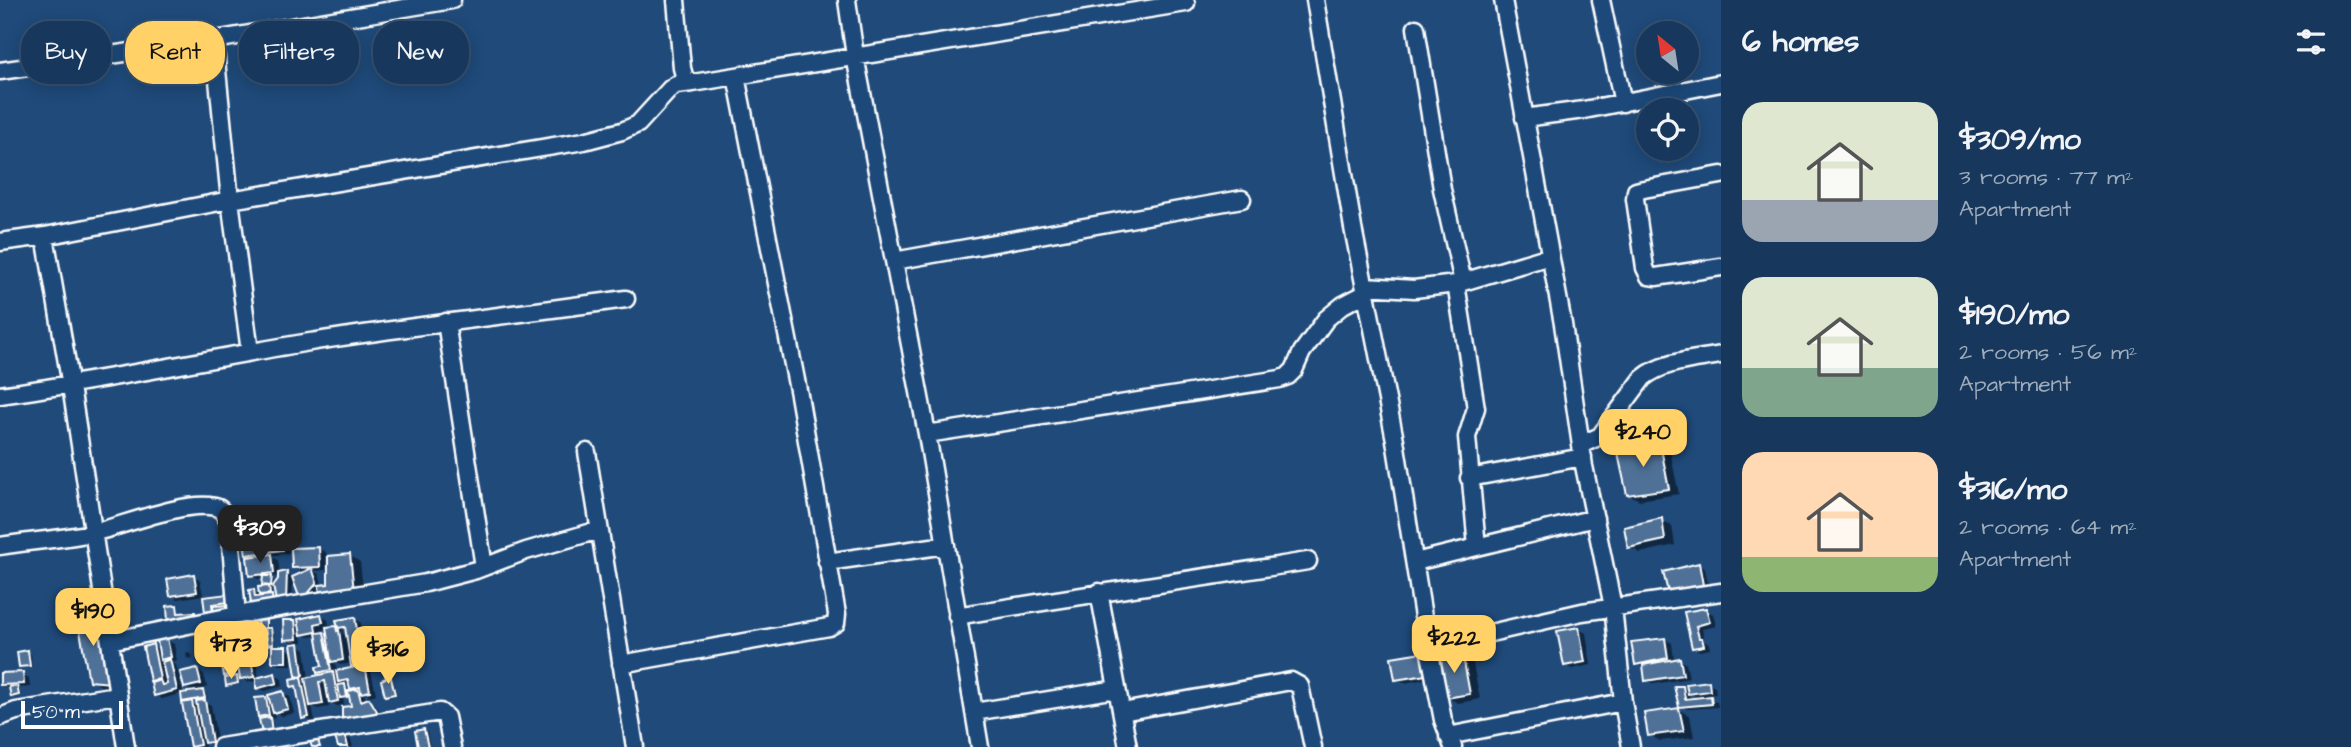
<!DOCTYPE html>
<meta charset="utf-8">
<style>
:root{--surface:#17385c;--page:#244365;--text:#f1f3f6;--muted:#9eacbb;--line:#365272;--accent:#ffd166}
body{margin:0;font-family:"Architects Daughter",sans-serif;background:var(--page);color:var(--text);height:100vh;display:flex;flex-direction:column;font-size:26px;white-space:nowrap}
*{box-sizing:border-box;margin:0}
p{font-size:23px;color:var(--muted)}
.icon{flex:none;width:38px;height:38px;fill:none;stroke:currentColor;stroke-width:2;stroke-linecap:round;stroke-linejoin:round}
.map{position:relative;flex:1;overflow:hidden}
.side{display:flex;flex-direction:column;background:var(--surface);width:630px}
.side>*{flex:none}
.banner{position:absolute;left:21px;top:21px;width:665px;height:63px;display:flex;gap:14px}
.needle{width:46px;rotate:330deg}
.tools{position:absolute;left:1636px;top:21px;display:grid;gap:14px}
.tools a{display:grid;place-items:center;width:63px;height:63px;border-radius:50%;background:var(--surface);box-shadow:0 4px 18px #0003,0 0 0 2px var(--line);font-size:35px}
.scale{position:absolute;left:21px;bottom:18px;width:102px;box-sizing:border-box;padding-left:7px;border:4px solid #fff;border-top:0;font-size:19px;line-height:24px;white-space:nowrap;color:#fff;-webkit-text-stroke:5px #1f4a7a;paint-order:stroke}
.price{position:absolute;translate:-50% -60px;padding:0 16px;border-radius:14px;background:var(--accent);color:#111;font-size:23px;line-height:46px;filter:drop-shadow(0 2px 4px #0008)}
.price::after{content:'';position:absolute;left:50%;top:42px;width:21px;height:16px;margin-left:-10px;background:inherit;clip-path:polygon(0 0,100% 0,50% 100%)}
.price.selected{background:#222;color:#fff}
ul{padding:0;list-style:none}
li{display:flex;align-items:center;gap:21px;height:175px;padding:0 21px}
li span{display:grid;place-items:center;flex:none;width:196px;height:140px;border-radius:21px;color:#555}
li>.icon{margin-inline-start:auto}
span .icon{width:84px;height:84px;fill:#fffc;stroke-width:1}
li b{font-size:30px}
h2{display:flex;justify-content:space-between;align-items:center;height:84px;padding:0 21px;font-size:30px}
.pill{padding:0 24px;border-radius:28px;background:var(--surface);box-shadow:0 4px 18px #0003,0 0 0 2px var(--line);font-size:24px;line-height:63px}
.pill.selected{background:var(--accent);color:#111}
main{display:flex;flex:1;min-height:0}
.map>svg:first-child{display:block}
.shadow{fill:#0007;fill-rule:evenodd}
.building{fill:#507197;stroke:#fff;stroke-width:2}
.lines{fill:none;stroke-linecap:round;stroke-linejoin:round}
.minor-casing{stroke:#fff;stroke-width:21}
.minor{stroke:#1f4a7a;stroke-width:16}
</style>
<main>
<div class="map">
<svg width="1721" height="747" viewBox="0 0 1721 747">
<rect width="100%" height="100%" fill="#1f4a7a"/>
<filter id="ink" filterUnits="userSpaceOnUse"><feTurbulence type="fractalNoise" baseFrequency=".0143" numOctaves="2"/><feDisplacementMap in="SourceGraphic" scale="14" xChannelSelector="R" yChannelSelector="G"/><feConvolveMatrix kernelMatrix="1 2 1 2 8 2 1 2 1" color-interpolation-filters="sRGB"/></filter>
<g filter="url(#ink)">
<path class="shadow" d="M1659 445 1670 451 1679 494 1639 500 1628 494Z
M1662 520 1672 526 1675 545 1640 553 1629 546Z
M281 533 287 537 289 553 270 556 278 560 280 574 286 573 293 577 292 605 253 609V591L261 595 260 589 269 588 272 590V598L278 601 280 576 271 577 274 580V586L264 584V578L258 579 251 575 255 558 247 554Z
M319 549 326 552V570L313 571 319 574 323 587 329 586 350 556 360 562 364 597 321 590 309 604 303 601 310 571H300L293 567Z
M1699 565 1705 569 1709 588 1676 594 1669 590Z
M193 576 200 580 203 595 178 599 172 595Z
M228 596 235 605 227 606 230 608 213 615 206 611 205 598Z
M1706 610 1713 614 1716 626 1702 629 1704 641 1709 644 1710 649 1700 651 1693 647 1686 614Z
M321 616 328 620 330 629 340 630 338 622 355 619 361 623 368 669 371 671 376 694 370 696 364 692 366 701 375 704 383 716 381 720 353 707 355 694 343 696 344 705 337 706 328 700 329 707 318 709 312 706 315 721H310L303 717 298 689 293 685 298 679 294 653H292V665H280L274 661V645L269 644 267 629 260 628 265 622 268 624 269 630 273 631 275 648H285L294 653 297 645 286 639 295 621 301 625ZM328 629 330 637 322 634 321 630ZM342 629 346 631 349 638 343 634ZM302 634 309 637 318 636 324 667 319 672 325 676 309 679 305 649 294 643 303 642ZM335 662 340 665 353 663 359 668 337 672ZM351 684V688L357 691 348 692 347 688 344 685Z
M254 626 256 628 258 637 249 638 246 637Z
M220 628H228L235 632 236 642 248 641 254 645 259 679 275 675 282 679 283 686 265 691 258 688V681L248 682 238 677 240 684H228L227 680 232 678 226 674 221 652 228 650 222 646ZM237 649 238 656 228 650Z
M1579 629 1586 633 1591 665 1572 669 1565 665Z
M82 631 121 688 101 686 91 680Z
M1665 639 1672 643 1674 661 1679 660 1686 664 1689 678 1654 684 1647 680 1645 667 1636 664Z
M167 640 174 644 177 661 170 662 176 665 184 695 203 692 206 693 207 699 201 700 211 705 218 745 212 746 204 742 205 747 191 746 188 703 184 701 183 693 162 699 156 695 157 683 152 680 153 646 160 651ZM197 700 199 707 190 702Z
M259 647 263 648 264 655 259 653Z
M28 652 31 654 32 667 23 668 21 666Z
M189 653 192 655 193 659 187 658 186 654Z
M1461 653 1472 659 1480 699 1458 703 1447 697Z
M1421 654 1432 678 1404 683 1397 679Z
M197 670 204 674 207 687 194 692 185 687Z
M22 674 29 678 30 687 19 688 21 696 15 698 13 696 11 688 0 686V675Z
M389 675 392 677 397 695 390 697 387 695Z
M1708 683 1715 687 1716 694 1706 695 1717 702 1718 707 1687 709 1680 705 1682 687 1689 691ZM1689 692 1701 699 1691 700Z
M283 693 290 697 294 713 282 716 274 712 275 718 272 719 274 733 266 735 267 719 260 715 266 698 272 702Z
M1679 710 1690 716 1694 737 1660 741 1650 735Z
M424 730 427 732 430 747H420Z
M344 736 351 740 353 747H340Z"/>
<path class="building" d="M1660 443 1669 489 1627 495 1617 449Z
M1662 518 1665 540 1628 548 1624 527Z
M281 532 283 550 246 555 243 536Z
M319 547 320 567 292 568 291 548Z
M272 554 274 573 249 576 247 557Z
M350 554 354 591 320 595 319 585 328 584V556Z
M1699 563 1703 585 1668 592 1663 572Z
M312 568 317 583 301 602 292 577Z
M287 571 286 602 276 601 273 586 278 579V573Z
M194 574 197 592 170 596 167 579Z
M263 576H272L271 586 262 585Z
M269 586 270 594 259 595 258 587Z
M254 589 255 597 272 595 273 607 252 610 249 590Z
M228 594 229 602 212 604 213 611 205 612 203 597Z
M177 605 178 613 195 612 196 621 168 623 167 606Z
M228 605 229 616 214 617 213 606Z
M1706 608 1710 622 1696 626 1699 638H1702L1704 646 1692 648 1684 612Z
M321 614 323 622 315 624 316 632 301 635 298 619Z
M74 615 99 616 111 683 89 681 80 631 75 629Z
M355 617 362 664 351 666 345 627 338 628 336 620Z
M266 620V628L258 629 257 621Z
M283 620H295L297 639 284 640Z
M254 624 256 636 245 638 243 626Z
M229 626 231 646 220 647 218 627Z
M336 626 337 631 339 630 343 660 331 662 326 627Z
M1579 627 1585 662 1564 666 1557 631Z
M265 628H271L273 644 268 645Z
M324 632 331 670 317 673 316 667 322 666 316 633Z
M167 638 171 657 160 660 157 640Z
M1665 638 1668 658 1635 665 1631 642Z
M248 639 254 677 240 679 234 641Z
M299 643 303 675 301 677 296 676 291 644Z
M153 644 160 679 150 681 143 647Z
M272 646H286V662H272Z
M228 648 233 674 224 676 219 650Z
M28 650 30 666 19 667 17 652Z
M1462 651 1470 694 1446 698 1437 656Z
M1422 652 1426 675 1395 680 1391 657Z
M1680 658 1683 675 1645 681 1643 665Z
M170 659 177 690 154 696 151 683 160 680 162 685 167 684 162 662Z
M365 665 370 691 361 693 360 687 350 689 348 680 338 682 336 671Z
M197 668 201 684 184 688 180 672Z
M23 672 24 684 0 685V673Z
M333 672 338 701 329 703 325 681 319 682 323 704 310 706 305 678Z
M275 673 277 683 256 689V678Z
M390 674 395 694 385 696 381 680 386 678 385 675Z
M237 676 238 683 226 686 225 678Z
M301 677 309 717 302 719 296 686 291 687 290 679Z
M1709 681 1710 691 1688 694 1686 684Z
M345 684 347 697 340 698 338 685Z
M17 685 19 695 11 697 9 687Z
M1674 686H1683L1685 699 1711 696 1712 704 1679 707Z
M358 689 361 701 369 698 377 711 374 717 342 721V707L351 706 348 691Z
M203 690 205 698 182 702 181 693Z
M283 691 288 709 273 713 268 695Z
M266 697 269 715 258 717 255 698Z
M205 700 212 742 204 743 196 701Z
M192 701 200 745 190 747 182 703Z
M1679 708 1684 731 1648 736 1644 713Z
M270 717 272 732 262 734 259 719Z
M424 729 428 747H418L415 731Z
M345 734 348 747H338L335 737Z
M318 740 320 747H312L310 742Z"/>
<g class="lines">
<g class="minor-casing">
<path id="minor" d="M676 0 682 68 685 79 693 83 1186 3
M847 0 855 56 927 434 980 747
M1315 0 1353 228 1395 440 1424 623 1443 720 1453 747
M1503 0 1563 324 1584 466 1613 607 1623 702 1631 747
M1601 0 1623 103
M1416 28 1442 189 1463 282
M214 40 230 200 250 352
M0 71 214 40 452 0
M1524 118 1584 110 1721 83
M1721 175 1644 189 1636 191 1635 199 1645 268 1649 276 1656 277 1721 267
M45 236 71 386 126 747
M0 242 45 236 230 200 584 141 622 131 638 124 670 89 676 85 693 83
M894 261 1242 199
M1456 284 1476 408 1467 437 1477 547
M1365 286 1414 289 1456 284 1550 256
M446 322 484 567
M0 395C104 381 206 359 310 342 415 325 521 314 626 299
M927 434 1280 379 1288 376 1294 370 1302 352 1326 319 1343 305 1366 293
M1581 445 1600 436 1643 378C1663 361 1695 360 1721 355
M587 452 635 747
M1469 478 1583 457
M0 546C30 541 62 539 92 533 123 526 185 500 215 507 222 508 225 515 229 522L237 615
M827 562 946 545
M1415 562 1595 518
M1099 592 1128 747
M957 616C1074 596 1191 580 1308 561
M110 641 237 615 426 583 476 570 526 551 599 530
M1429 647 1582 612 1721 592
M621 664 829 627 836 623 837 614 799 395 736 76
M974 712 1117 689
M1122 712 1291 681 1300 686 1313 747
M0 717 16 711 117 695
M1448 736 1623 702
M221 747 440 712 446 717 452 747"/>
</g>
<use href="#minor" class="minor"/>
</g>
</g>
</svg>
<div class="tools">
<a><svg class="needle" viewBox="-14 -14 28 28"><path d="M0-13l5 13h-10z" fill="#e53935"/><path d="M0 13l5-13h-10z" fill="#9eacbb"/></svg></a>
<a><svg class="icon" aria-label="locate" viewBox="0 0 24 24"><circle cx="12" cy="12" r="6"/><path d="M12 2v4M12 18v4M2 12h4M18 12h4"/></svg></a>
</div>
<div class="scale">50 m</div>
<b class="price" style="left:1643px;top:469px">$240</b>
<b class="price selected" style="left:260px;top:565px">$309</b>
<b class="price" style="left:93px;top:648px">$190</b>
<b class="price" style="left:1454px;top:675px">$222</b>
<b class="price" style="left:231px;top:681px">$173</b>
<b class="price" style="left:388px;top:686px">$316</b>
<div class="banner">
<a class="pill">Buy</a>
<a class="pill selected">Rent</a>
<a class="pill">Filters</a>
<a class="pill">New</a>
</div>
</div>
<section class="side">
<h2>6 homes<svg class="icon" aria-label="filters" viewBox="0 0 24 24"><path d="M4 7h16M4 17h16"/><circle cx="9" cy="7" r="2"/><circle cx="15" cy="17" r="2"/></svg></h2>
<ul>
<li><span style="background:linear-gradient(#dfe7d0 70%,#9aa5b1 0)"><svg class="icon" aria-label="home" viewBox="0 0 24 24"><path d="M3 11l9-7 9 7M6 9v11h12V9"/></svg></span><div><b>$309/mo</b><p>3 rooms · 77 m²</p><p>Apartment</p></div></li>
<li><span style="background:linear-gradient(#dfe7d0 65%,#7fa58c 0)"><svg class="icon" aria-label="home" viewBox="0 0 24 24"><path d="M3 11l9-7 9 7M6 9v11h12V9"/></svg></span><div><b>$190/mo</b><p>2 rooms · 56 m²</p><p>Apartment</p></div></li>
<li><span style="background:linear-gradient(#ffd9b3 75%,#8fb573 0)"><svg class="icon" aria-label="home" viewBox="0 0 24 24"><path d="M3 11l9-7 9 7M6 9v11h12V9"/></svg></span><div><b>$316/mo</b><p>2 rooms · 64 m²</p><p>Apartment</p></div></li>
</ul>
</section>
</main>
